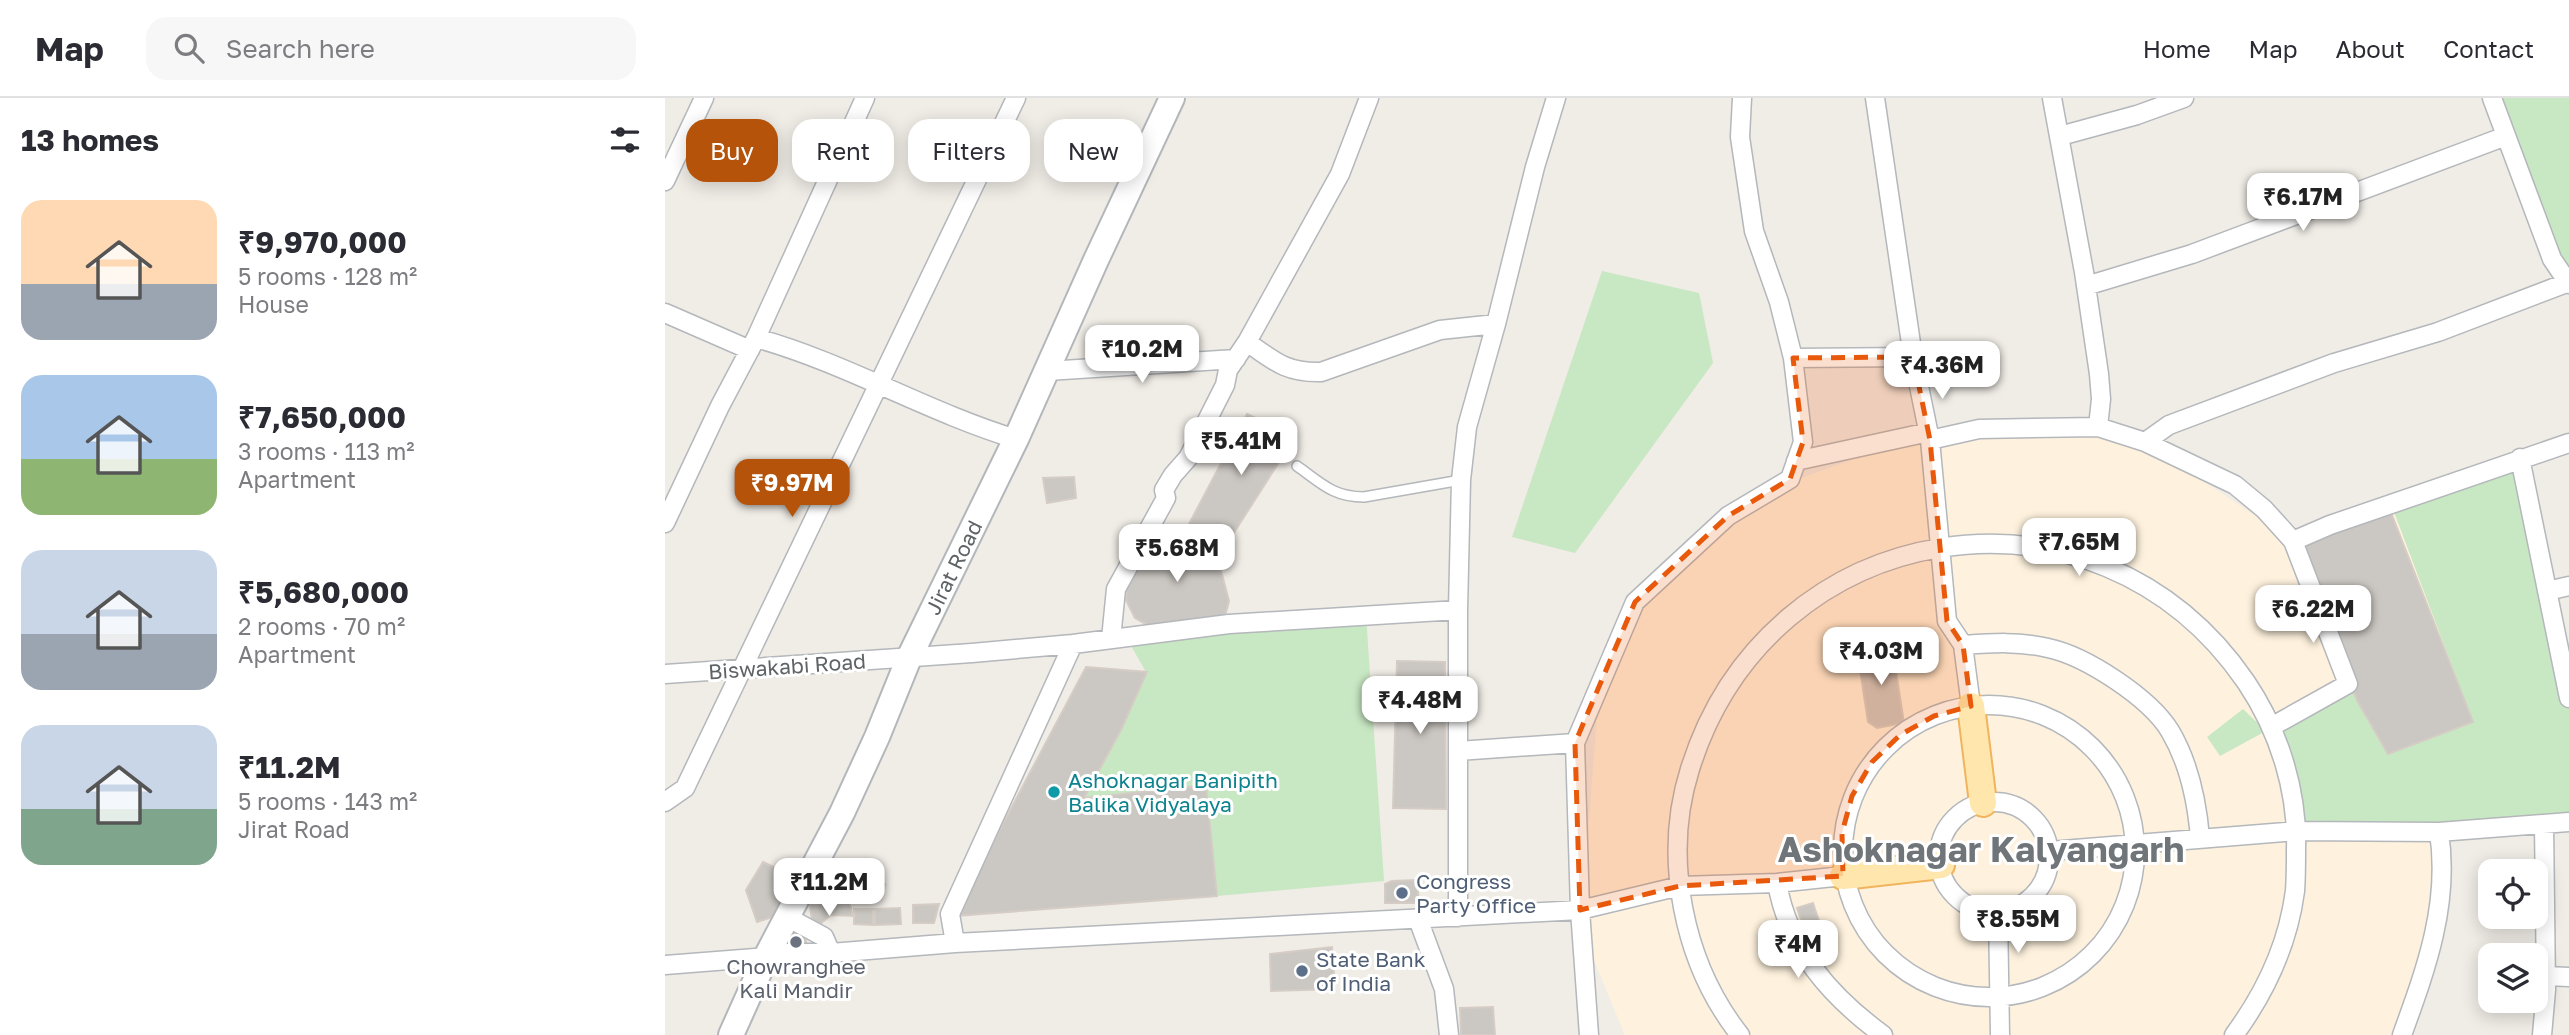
<!DOCTYPE html>
<meta charset="utf-8">
<style>
:root{--surface:#fff;--page:#f7f7f7;--text:#2b2b33;--muted:#7c7c81;--line:#e1e1e2;--accent:#b45309}
body{margin:0;font-family:"Golos Text",sans-serif;background:var(--page);color:var(--text);height:100vh;display:flex;flex-direction:column;font-size:26px;white-space:nowrap}
*{box-sizing:border-box;margin:0}
p{font-size:23px;color:var(--muted)}
.icon{flex:none;width:38px;height:38px;fill:none;stroke:currentColor;stroke-width:2;stroke-linecap:round;stroke-linejoin:round}
.map{position:relative;flex:1;overflow:hidden}
.details{display:flex;flex-direction:column;background:var(--surface);width:665px}
.details>*{flex:none}
.hud{position:absolute;left:21px;top:21px;width:665px;height:63px;display:flex;gap:14px}
.controls{position:absolute;left:1813px;top:761px;display:grid;gap:14px}
.controls a{display:grid;place-items:center;width:70px;height:70px;border-radius:14px;background:var(--surface);box-shadow:0 4px 18px #0003;font-size:35px}
.price{position:absolute;translate:-50% -60px;padding:0 16px;border-radius:14px;background:#fff;color:#222;font-size:23px;line-height:46px;filter:drop-shadow(0 2px 4px #0008)}
.price::after{content:'';position:absolute;left:50%;top:42px;width:21px;height:16px;margin-left:-10px;background:inherit;clip-path:polygon(0 0,100% 0,50% 100%)}
.price.active{background:var(--accent);color:#fff}
ul{padding:0;list-style:none}
li{display:flex;align-items:center;gap:21px;height:175px;padding:0 21px}
li span{display:grid;place-items:center;flex:none;width:196px;height:140px;border-radius:21px;color:#555}
li>.icon{margin-inline-start:auto}
span .icon{width:84px;height:84px;fill:#fffc;stroke-width:1}
li b{font-size:30px}
h2{display:flex;justify-content:space-between;align-items:center;height:84px;padding:0 21px;font-size:30px}
.chip{padding:0 24px;border-radius:21px;background:var(--surface);box-shadow:0 4px 18px #0003;font-size:24px;line-height:63px}
.chip.active{background:var(--accent);color:#fff}
header{display:flex;align-items:center;gap:42px;box-sizing:border-box;height:98px;padding:0 35px;background:var(--surface);border-bottom:2px solid var(--line)}
header strong{font-size:33px}
nav{display:flex;gap:38px;margin-inline-start:auto;font-size:24px}
.search{width:490px;height:63px;background:var(--page);display:flex;align-items:center;gap:18px;box-sizing:border-box;padding:0 24px;border-radius:21px;color:var(--muted);font-size:26px}
main{display:flex;flex:1;min-height:0}
.map>svg:first-child{display:block}
.commercial{fill:#fef2de}
.green{fill:#c8e7c3}
.building{fill:#cbc7c2;stroke:#d5cdc5;stroke-width:2}
.lines{fill:none;stroke-linecap:round;stroke-linejoin:round}
.service-casing{stroke:#b4b7bb;stroke-width:12}
.minor-casing{stroke:#b4b7bb;stroke-width:21}
.secondary-casing{stroke:#b3b7bb;stroke-width:28}
.primary-casing{stroke:#f1b45e;stroke-width:30}
.service{stroke:#fff;stroke-width:9}
.minor{stroke:#fff;stroke-width:18}
.secondary{stroke:#fff;stroke-width:24}
.primary{stroke:#fee6ad;stroke-width:26}
.marked{fill:#e8590c;fill-opacity:0.2;stroke:#e8590c;stroke-width:5;stroke-dasharray:14 9;stroke-linejoin:round}
.culture-dot{fill:#0f9aa8;stroke:#fff;stroke-width:2.5}
.service-dot{fill:#5c6f8a;stroke:#fff;stroke-width:2.5}
.worship-dot{fill:#6b7280;stroke:#fff;stroke-width:2.5}
.labels{text-anchor:middle;dominant-baseline:central;stroke-width:6;stroke-linejoin:round;paint-order:stroke}
.street-label{font-size:21px;fill:#5e6366;stroke:#fff}
.culture-label{font-size:21px;fill:#0d838f;stroke:#fff;text-anchor:start}
.service-label{font-size:21px;fill:#4e5e75;stroke:#fff;text-anchor:start}
.worship-label{font-size:21px;fill:#5b616d;stroke:#fff}
.town-label{font-size:35px;font-weight:bold;fill:#6f7578;stroke:#fff}
</style>
<header>
<strong>Map</strong>
<div class="search"><svg class="icon" aria-label="search" viewBox="0 0 24 24"><circle cx="10" cy="10" r="6"/><path d="M15 15l6 6"/></svg>Search here</div>
<nav><a>Home</a><a>Map</a><a>About</a><a>Contact</a></nav>
</header>
<main>
<section class="details">
<h2>13 homes<svg class="icon" aria-label="filters" viewBox="0 0 24 24"><path d="M4 7h16M4 17h16"/><circle cx="9" cy="7" r="2"/><circle cx="15" cy="17" r="2"/></svg></h2>
<ul>
<li><span style="background:linear-gradient(#ffd9b3 60%,#9aa5b1 0)"><svg class="icon" aria-label="home" viewBox="0 0 24 24"><path d="M3 11l9-7 9 7M6 9v11h12V9"/></svg></span><div><b>₹9,970,000</b><p>5 rooms · 128 m²</p><p>House</p></div></li>
<li><span style="background:linear-gradient(#a9c7e8 60%,#8fb573 0)"><svg class="icon" aria-label="home" viewBox="0 0 24 24"><path d="M3 11l9-7 9 7M6 9v11h12V9"/></svg></span><div><b>₹7,650,000</b><p>3 rooms · 113 m²</p><p>Apartment</p></div></li>
<li><span style="background:linear-gradient(#c9d6e8 60%,#9aa5b1 0)"><svg class="icon" aria-label="home" viewBox="0 0 24 24"><path d="M3 11l9-7 9 7M6 9v11h12V9"/></svg></span><div><b>₹5,680,000</b><p>2 rooms · 70 m²</p><p>Apartment</p></div></li>
<li><span style="background:linear-gradient(#c9d6e8 60%,#7fa58c 0)"><svg class="icon" aria-label="home" viewBox="0 0 24 24"><path d="M3 11l9-7 9 7M6 9v11h12V9"/></svg></span><div><b>₹11.2M</b><p>5 rooms · 143 m²</p><p>Jirat Road</p></div></li>
</ul>
</section>
<div class="map">
<svg width="1904" height="937" viewBox="0 0 1904 937">
<rect width="100%" height="100%" fill="#f0ece6"/>
<path class="commercial" d="M1433 329 1480 344 1628 443 1855 360 1904 599V725L1774 734 1766 857 1733 937H960L916 831 934 589 997 479 1114 388 1264 334Z"/>
<path class="green" d="M1832 0H1904V184Z
M937 173 1034 195 1048 265 910 455 847 439Z
M1849 373 1904 612V725L1632 733 1606 629 1683 586 1723 656 1808 624 1729 414 1789 391Z
M701 517 719 783 552 798 541 687 419 700 456 632 481 574 461 539Z
M1578 611 1601 633 1555 658 1542 639Z"/>
<path class="building" d="M582 316 630 339 563 444 524 426Z
M409 379 411 400 382 405 378 380Z
M1723 407 1808 624 1723 656 1693 604 1669 550 1628 443Z
M493 441H505V445L516 444 517 448 549 446 564 503 560 518 486 529 470 520 461 502 462 480 482 446H491Z
M1226 542 1239 625 1212 630 1203 624 1193 558Z
M732 563 780 564 781 711 728 710Z
M421 569 482 574 456 632 419 700 541 687 552 798 289 818Z
M98 764 130 779 118 799 122 804 110 818 92 824 81 792Z
M195 775 220 786 216 801 190 797 188 787Z
M178 782 188 818 166 817 155 826 147 822 144 802 165 801V794L172 793Z
M752 782 754 805H720V786L727 783Z
M1148 805 1154 823 1138 828 1132 810Z
M274 806 269 825H248V807Z
M235 810 236 826 210 827V811Z
M189 811H208V827L189 826Z
M1154 823 1167 847 1150 856 1140 833 1141 829Z
M140 834 142 851 120 852V836Z
M667 849 670 891 606 893 605 856Z
M828 909 830 937H796L795 910Z"/>
<g class="lines">
<g class="service-casing">
<path id="service" d="M632 368C656 385 668 399 699 399L796 382"/>
</g>
<g class="minor-casing">
<path id="minor" d="M1077 0 1075 39 1089 133 1114 204 1128 260
M1210 0 1248 259 1265 342 1282 523 1298 547 1306 608
M1827 0 1887 161 1904 186
M1395 38 1472 17 1519 0
M0 83 39 0
M1421 188 1527 156 1841 38
M0 215 85 252
M91 240C181 265 262 314 351 341
M582 244C609 263 621 275 656 274L775 232 831 226
M382 273 571 261
M1433 329 1480 344 1504 327 1669 265 1773 234 1904 184
M1265 342 1314 331 1433 329 1436 301 1434 276 1419 174 1387 0
M1480 344 1570 387 1599 411 1628 443 1665 427 1904 345
M1855 360 1904 600
M1131 363 1264 334
M0 425 55 308 91 240 200 0
M1882 493 1904 488
M446 541 451 491 501 400 499 392 508 377 523 360 560 287 563 272 582 244 675 76 704 0
M1298 547C1327 545 1354 543 1383 550 1421 558 1485 600 1505 633 1524 665 1532 703 1535 740
M0 576 307 555 408 546 564 526 793 512
M1178 753a146 146 0 1 1 292 0a146 146 0 1 1-292 0Z
M1606 629 1683 586 1628 443
M793 653 910 645
M0 704 20 690 351 0
M1274 759a55 55 0 1 1 110 0a55 55 0 1 1-110 0Z
M1385 753 1632 733 1774 734 1904 724
M1112 785C1124 852 1165 898 1218 937
M1333 815 1335 937
M122 819 159 839 166 855
M793 819V512L796 382 802 329 831 226 870 69 891 0
M753 821 779 891 784 937
M290 845 285 816 408 546
M0 867 101 859 112 855H166L290 845 915 812 1015 788 1112 785 1178 778
M1881 878 1904 879
M924 937 915 812 910 645 970 504 1063 418 1125 381 1138 344 1128 260 1248 259
M1075 937C1018 865 997 759 1025 671 1104 417 1430 364 1581 584 1614 633 1633 693 1631 752 1631 766 1631 780 1630 793 1623 846 1600 895 1569 937
M1737 937C1761 871 1785 806 1774 734
M1877 937 1881 892 1879 726"/>
</g>
<g class="secondary-casing">
<g id="secondary">
<path id="s1" d="M66 937 101 859 177 715 212 639 244 560 351 341 431 162 507 0"/>
</g>
</g>
<g class="primary-casing">
<path id="primary" d="M1306 608 1318 705
M1178 778 1276 767"/>
</g>
<use href="#service" class="service"/>
<use href="#minor" class="minor"/>
<use href="#secondary" class="secondary"/>
<use href="#primary" class="primary"/>
</g>
<path class="marked" d="M1248 259 1265 342 1282 523 1298 547 1306 608 1269 618 1235 637 1207 664 1187 698 1177 735 1178 778 1015 788 915 812 910 645 970 504 1063 418 1125 381 1138 344 1128 260Z"/>
<circle class="culture-dot" cx="389" cy="694" r="7"/>
<g class="service-dot">
<circle cx="737" cy="795" r="7"/>
<circle cx="637" cy="873" r="7"/>
</g>
<circle class="worship-dot" cx="131" cy="844" r="7"/>
<g class="labels">
<g class="street-label">
<text stroke="none"><textPath href="#s1" startOffset="518">Jirat Road</textPath></text>
<text transform="translate(122 568) rotate(-4)">Biswakabi Road</text>
</g>
<g class="culture-label">
<text x="403" y="682">Ashoknagar Banipith<tspan x="403" dy="24">Balika Vidyalaya</tspan></text>
</g>
<g class="service-label">
<text x="751" y="783">Congress<tspan x="751" dy="24">Party Office</tspan></text>
<text x="651" y="861">State Bank<tspan x="651" dy="24">of India</tspan></text>
</g>
<g class="worship-label">
<text x="131" y="868">Chowranghee<tspan x="131" dy="24">Kali Mandir</tspan></text>
</g>
<g class="town-label">
<text x="1316" y="751">Ashoknagar Kalyangarh</text>
</g>
</g>
</svg>
<div class="controls">
<a><svg class="icon" aria-label="locate" viewBox="0 0 24 24"><circle cx="12" cy="12" r="6"/><path d="M12 2v4M12 18v4M2 12h4M18 12h4"/></svg></a>
<a><svg class="icon" aria-label="layers" viewBox="0 0 24 24"><path d="M12 4l9 5-9 5-9-5zM3 14l9 5 9-5"/></svg></a>
</div>
<b class="price" style="left:1638px;top:135px">₹6.17M</b>
<b class="price" style="left:477px;top:287px">₹10.2M</b>
<b class="price" style="left:1277px;top:303px">₹4.36M</b>
<b class="price" style="left:576px;top:379px">₹5.41M</b>
<b class="price active" style="left:127px;top:421px">₹9.97M</b>
<b class="price" style="left:1414px;top:480px">₹7.65M</b>
<b class="price" style="left:512px;top:486px">₹5.68M</b>
<b class="price" style="left:1648px;top:547px">₹6.22M</b>
<b class="price" style="left:1216px;top:589px">₹4.03M</b>
<b class="price" style="left:755px;top:638px">₹4.48M</b>
<b class="price" style="left:164px;top:820px">₹11.2M</b>
<b class="price" style="left:1353px;top:857px">₹8.55M</b>
<b class="price" style="left:1133px;top:882px">₹4M</b>
<div class="hud">
<a class="chip active">Buy</a>
<a class="chip">Rent</a>
<a class="chip">Filters</a>
<a class="chip">New</a>
</div>
</div>
</main>
